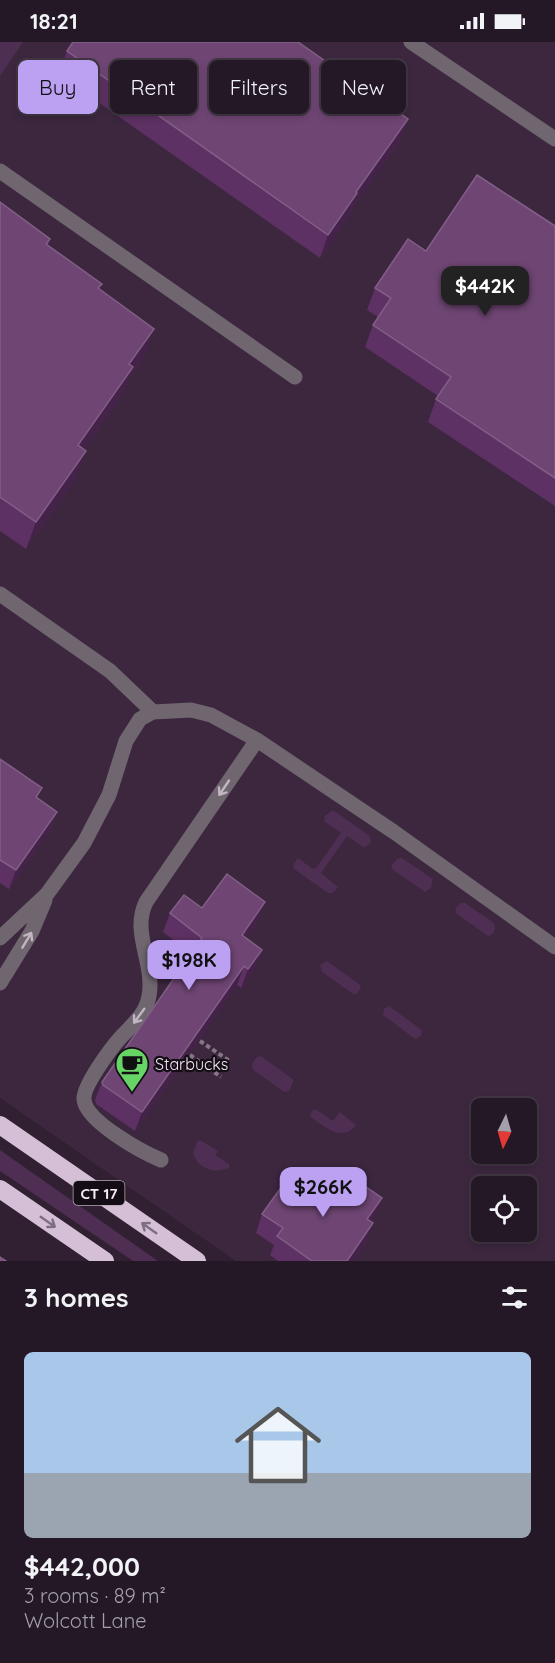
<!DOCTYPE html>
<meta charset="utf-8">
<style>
:root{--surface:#241826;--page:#2c212e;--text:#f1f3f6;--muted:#a3a0a7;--line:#413743;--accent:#bca0f2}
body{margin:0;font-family:Quicksand,sans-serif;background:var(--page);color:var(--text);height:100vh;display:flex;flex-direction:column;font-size:22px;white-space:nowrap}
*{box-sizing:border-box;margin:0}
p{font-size:20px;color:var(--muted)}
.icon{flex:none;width:33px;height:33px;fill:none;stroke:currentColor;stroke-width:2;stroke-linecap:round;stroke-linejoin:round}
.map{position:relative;height:1219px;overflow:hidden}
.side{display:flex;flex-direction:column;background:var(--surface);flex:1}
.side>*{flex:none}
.banner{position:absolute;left:18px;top:18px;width:519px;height:54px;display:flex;gap:12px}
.needle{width:39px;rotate:185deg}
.controls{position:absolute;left:471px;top:1056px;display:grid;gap:12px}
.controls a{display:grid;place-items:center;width:66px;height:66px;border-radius:9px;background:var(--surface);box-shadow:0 3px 9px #0003,0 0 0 2px var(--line);font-size:30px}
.price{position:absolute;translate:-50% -51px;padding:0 14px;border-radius:12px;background:var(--accent);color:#111;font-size:20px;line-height:39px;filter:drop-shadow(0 2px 3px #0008)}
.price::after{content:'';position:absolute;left:50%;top:36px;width:18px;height:14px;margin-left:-9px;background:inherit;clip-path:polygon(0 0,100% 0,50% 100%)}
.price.current{background:#222;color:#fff}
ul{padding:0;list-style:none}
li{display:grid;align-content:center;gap:12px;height:318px;padding:0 24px}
li span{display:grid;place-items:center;height:186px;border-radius:9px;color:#555}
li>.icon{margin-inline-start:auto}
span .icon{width:108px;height:108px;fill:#fffc;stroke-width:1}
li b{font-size:26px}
h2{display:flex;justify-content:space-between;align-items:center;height:72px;padding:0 24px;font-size:26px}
.pill{padding:0 21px;border-radius:9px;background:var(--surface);box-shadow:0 3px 9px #0003,0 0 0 2px var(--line);font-size:21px;line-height:54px}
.pill.current{background:var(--accent);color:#111}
.status{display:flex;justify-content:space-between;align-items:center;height:42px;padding:0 30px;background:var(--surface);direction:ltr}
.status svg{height:16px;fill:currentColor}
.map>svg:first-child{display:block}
.built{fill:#3c273f;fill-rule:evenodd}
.green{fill:#4e2e52}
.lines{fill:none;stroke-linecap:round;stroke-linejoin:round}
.path{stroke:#857686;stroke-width:4;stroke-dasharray:4.5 3;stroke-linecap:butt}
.minor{stroke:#6f6670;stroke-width:15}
.highway{stroke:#d5bfd7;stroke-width:18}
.wall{fill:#5d3163}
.shaded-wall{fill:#442249}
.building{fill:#6e4573;stroke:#835f87;stroke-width:1.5}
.oneway{stroke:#c0b5c0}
.oneway2{stroke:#7e6f80}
.labels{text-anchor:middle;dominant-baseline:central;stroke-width:4.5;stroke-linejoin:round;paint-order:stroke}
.shield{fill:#140d15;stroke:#b2a8b2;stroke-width:1.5}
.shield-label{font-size:15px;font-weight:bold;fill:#f6eaf6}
.poi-label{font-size:16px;fill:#f6eaf6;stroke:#140d15;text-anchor:start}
</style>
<div class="status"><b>18:21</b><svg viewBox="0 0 49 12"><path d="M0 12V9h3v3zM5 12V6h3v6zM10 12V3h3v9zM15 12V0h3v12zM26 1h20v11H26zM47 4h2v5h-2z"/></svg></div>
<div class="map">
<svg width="555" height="1219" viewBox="0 0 555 1219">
<rect width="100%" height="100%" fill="#302032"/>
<path class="built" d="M0 0H555V1219H236L0 1056ZM482 1066H526V1112H482ZM482 1144H526V1190H482Z"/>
<path class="green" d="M0 0H23L0 34Z
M333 768 370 794 371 800 366 805H363L347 794 321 831 338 845 333 851H328L294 827 293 823 298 816 313 827 316 826 341 791 324 779 325 774Z
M398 816H402L433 837 431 846 425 850 393 828 391 824Z
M461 861H465L494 881C496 887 495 892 488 894L457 872 455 867Z
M327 919 359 942 361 945 357 952H353L322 930 320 923Z
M389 964 422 988 421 994 415 997 383 973 384 967Z
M261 1014 294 1038 289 1049 284 1050 253 1028 252 1021 257 1015Z
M313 1068H317L333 1079 340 1070 356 1083C343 1101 325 1085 312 1076L310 1073Z
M200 1098 218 1109 215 1113 229 1122V1126C215 1132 197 1127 193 1111L197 1100Z
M0 1108 158 1219H133L0 1129Z"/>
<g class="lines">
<path class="path" d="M200 999 231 1020
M190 1013 221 1035"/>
<path class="minor" d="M411 0 555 97
M0 129 295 335
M0 552 110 629 153 670
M0 896 47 852 84 801 109 753 126 699 140 677 153 670 191 668 211 673 257 698 394 790 555 905
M0 941 32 889 45 858
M161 1118C142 1110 85 1079 84 1057 83 1044 111 1006 121 995 133 982 146 972 149 954 155 921 131 891 146 860L257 698"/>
<path class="highway" d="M0 1083 197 1219
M0 1147 105 1219"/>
</g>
<path class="wall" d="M67 9 408 77 399 100 351 168 349 174 320 216 58 32Z
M0 160 50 197 48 203 100 247 145 314 130 334 123 352 84 407 76 436 26 507 0 489Z
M555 184V464L428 380 436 357 438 354 365 305 373 283 378 275 367 268 375 246 426 209Z
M0 717 38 757 57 770 50 788 9 847 0 841Z
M202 866 258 879 246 896 262 908 255 926 241 946 237 943 135 1089 96 1062 95 1058 102 1040 191 912 163 890 170 871Z
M324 1157 375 1175 371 1180 366 1200 353 1219H278L270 1213 274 1203 256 1191 262 1172Z"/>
<path class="shaded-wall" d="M408 77 399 100 351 168 349 174 320 216 328 193 356 150Z
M154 287 145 314 130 334 123 352 68 430 78 403 129 322Z
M86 409 76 436 26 507 36 480Z
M57 770 50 788 9 847 16 828Z
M265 860 258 879 235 912 242 893Z
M262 908 255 926 241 946 248 927Z
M244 924 237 943 135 1089 142 1070Z
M382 1156 375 1175 360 1196 367 1177Z
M373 1181 366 1200 353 1219H347Z"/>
<path class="building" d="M73 0H298L408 77 356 150 357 151 328 193 67 9Z
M477 133 555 184V436L436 357 451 335 373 283 391 256 375 246 408 197 426 209Z
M0 160 50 197 46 202 102 242 98 246 154 287 129 322 133 325 78 403 86 409 36 480 0 455Z
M0 717 42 746 36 755 57 770 16 828 0 818Z
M227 832 265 860 242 893 262 908 248 927 244 924 142 1070 103 1043 102 1040 202 896 170 871 184 853 202 866Z
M343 1129 382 1156 367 1177 373 1181 347 1219H312L277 1194 283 1186 262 1172 290 1133 324 1157Z
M0 1215 6 1219H0Z"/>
<defs><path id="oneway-shaft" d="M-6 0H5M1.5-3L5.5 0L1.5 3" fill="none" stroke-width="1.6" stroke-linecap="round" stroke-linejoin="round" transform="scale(1.5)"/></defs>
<g class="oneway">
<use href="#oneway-shaft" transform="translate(224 746) rotate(124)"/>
<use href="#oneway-shaft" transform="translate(27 898) rotate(-59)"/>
<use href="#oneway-shaft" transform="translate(139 974) rotate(126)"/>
</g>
<g class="oneway2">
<use href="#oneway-shaft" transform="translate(48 1180) rotate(35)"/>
<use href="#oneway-shaft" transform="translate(149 1186) rotate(-145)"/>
</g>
<defs>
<g id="cafe-pin" transform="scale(1.725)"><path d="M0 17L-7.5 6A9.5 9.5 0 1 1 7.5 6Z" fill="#67d466" stroke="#140d15"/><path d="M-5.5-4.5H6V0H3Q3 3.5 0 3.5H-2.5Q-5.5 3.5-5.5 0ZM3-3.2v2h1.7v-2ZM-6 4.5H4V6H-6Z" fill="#111"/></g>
</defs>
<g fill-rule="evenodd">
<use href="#cafe-pin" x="132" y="1022"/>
</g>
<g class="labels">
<rect class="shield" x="73.5" y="1139" width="51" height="24" rx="4.5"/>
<g class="shield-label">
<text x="99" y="1151">CT 17</text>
</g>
<g class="poi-label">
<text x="155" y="1022">Starbucks</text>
</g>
</g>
</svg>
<div class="controls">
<a><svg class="needle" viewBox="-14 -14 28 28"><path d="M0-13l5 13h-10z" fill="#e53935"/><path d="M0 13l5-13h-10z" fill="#a3a0a7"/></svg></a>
<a><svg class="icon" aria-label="locate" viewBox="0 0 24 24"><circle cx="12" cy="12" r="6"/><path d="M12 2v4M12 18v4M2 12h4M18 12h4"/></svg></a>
</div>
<b class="price current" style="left:485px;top:275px">$442K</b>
<b class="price" style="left:189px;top:949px">$198K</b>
<b class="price" style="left:323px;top:1176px">$266K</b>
<div class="banner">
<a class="pill current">Buy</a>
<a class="pill">Rent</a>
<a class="pill">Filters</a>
<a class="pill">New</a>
</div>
</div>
<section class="side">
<h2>3 homes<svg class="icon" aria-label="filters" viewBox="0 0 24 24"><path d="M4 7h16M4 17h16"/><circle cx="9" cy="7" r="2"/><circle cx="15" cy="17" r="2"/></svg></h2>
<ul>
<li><span style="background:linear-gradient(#a9c7e8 65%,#9aa5b1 0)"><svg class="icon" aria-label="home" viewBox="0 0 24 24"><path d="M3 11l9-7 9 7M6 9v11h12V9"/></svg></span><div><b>$442,000</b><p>3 rooms · 89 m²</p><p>Wolcott Lane</p></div></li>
</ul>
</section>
